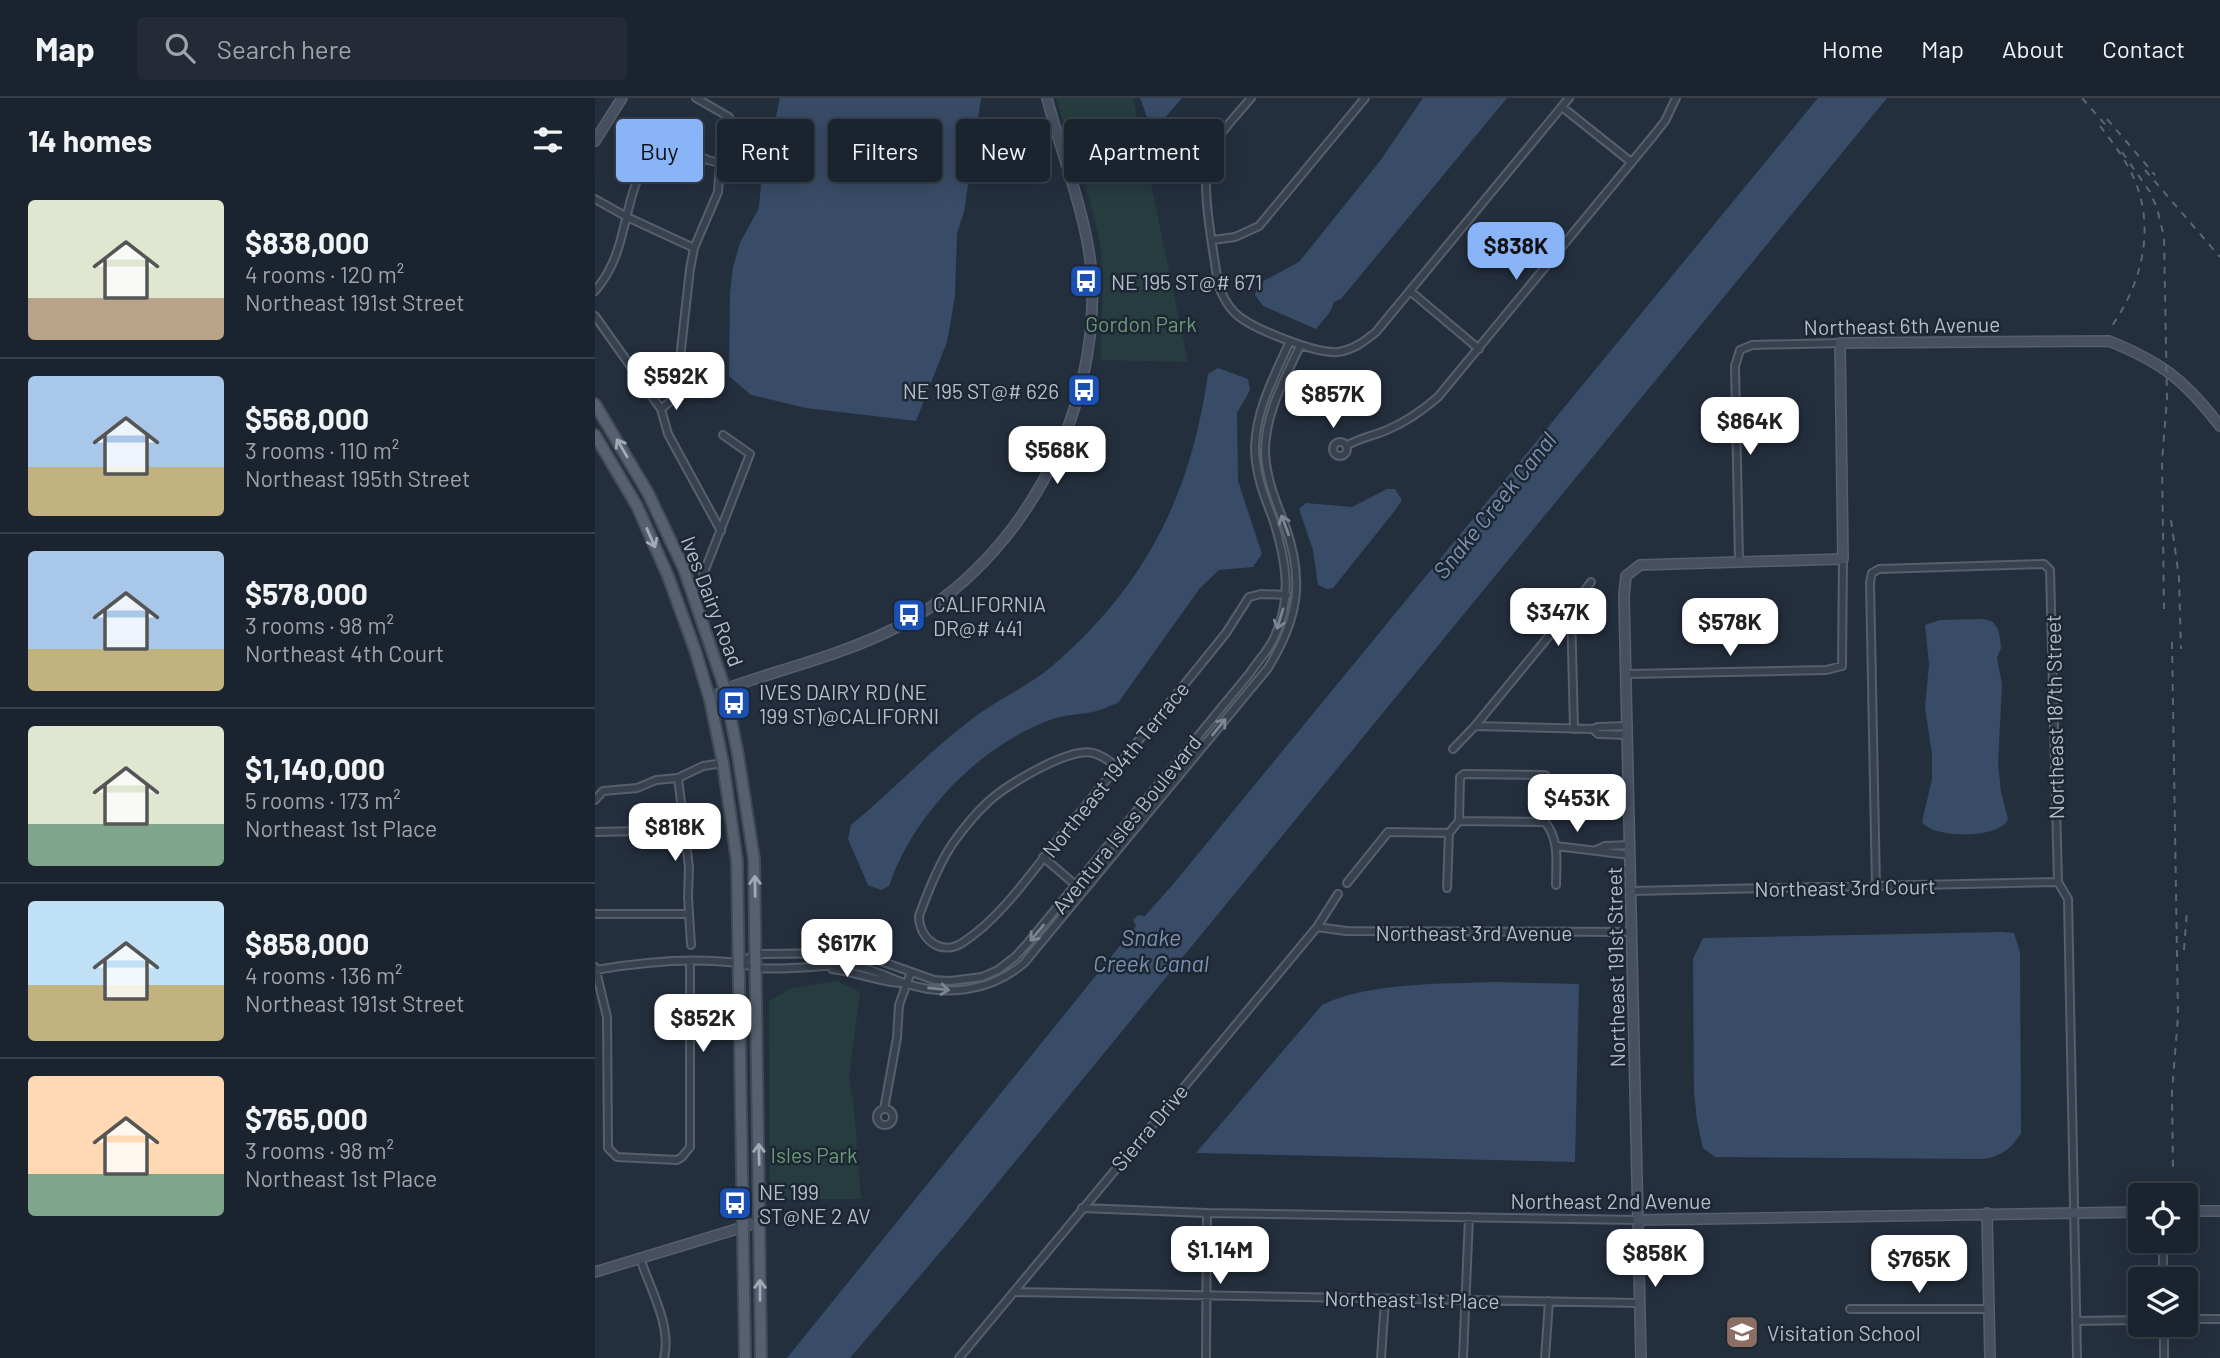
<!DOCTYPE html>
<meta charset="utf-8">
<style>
:root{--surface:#1b232e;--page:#242b36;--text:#f1f3f6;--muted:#a0a4aa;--line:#39404a;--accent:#8ab4f8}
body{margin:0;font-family:Barlow,sans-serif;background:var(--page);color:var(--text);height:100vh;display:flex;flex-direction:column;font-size:26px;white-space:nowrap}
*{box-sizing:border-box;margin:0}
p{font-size:23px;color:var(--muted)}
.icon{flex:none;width:38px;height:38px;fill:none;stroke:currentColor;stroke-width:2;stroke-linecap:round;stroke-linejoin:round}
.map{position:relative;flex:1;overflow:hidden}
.side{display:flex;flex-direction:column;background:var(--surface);width:595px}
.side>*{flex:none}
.guide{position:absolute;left:21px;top:21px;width:665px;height:63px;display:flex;gap:14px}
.buttons{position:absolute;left:1533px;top:1085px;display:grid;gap:14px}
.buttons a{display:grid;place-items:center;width:70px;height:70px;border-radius:7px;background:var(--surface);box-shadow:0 4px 18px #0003,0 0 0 2px var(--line);font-size:35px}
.price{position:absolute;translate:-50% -60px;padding:0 16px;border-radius:14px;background:#fff;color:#222;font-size:23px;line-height:46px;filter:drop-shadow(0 2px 4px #0008)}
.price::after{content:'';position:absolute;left:50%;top:42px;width:21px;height:16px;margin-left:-10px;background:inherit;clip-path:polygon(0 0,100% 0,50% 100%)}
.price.on{background:var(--accent);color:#111}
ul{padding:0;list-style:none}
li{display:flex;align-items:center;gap:21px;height:175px;padding:0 28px}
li+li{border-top:2px solid var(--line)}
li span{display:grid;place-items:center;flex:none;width:196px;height:140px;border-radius:7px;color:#555}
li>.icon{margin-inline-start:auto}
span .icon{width:84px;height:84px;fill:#fffc;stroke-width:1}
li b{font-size:30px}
h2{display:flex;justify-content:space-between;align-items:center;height:84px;padding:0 28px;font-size:30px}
.pill{padding:0 24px;border-radius:7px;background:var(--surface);box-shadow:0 4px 18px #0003,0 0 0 2px var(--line);font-size:24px;line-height:63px}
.pill.on{background:var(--accent);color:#111}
header{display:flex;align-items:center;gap:42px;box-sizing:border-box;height:98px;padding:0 35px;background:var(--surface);border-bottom:2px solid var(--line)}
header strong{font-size:33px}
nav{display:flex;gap:38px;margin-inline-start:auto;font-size:24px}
.search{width:490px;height:63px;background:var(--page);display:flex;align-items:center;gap:18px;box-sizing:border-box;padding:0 24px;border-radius:7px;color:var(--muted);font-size:26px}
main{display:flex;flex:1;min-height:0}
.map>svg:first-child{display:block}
.green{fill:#263c3f}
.water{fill:#394c67}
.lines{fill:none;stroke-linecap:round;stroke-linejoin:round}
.street-casing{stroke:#565f6c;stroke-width:10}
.secondary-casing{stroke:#565f6c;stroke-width:12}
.primary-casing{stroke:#414a57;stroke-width:14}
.street{stroke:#38414e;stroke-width:6}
.secondary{stroke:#465061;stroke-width:9}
.primary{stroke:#56606e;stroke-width:10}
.rail{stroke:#5a6575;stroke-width:2;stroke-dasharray:7 7;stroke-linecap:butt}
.oneway{stroke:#a1aab7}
.oneway2{stroke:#7c8592}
.labels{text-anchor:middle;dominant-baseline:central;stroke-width:5;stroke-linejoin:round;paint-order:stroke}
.poi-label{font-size:21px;fill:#b4bcc9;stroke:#1d2633;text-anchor:start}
.park-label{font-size:21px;fill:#6b9a76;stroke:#1d2633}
.street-label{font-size:21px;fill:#b4bcc9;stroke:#1d2633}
.water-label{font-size:23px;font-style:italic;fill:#7c92b1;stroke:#1d2633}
</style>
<header>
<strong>Map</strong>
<div class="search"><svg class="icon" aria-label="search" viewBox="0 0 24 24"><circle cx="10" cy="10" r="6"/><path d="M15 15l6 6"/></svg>Search here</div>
<nav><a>Home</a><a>Map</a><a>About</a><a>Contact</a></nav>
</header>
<main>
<section class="side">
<h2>14 homes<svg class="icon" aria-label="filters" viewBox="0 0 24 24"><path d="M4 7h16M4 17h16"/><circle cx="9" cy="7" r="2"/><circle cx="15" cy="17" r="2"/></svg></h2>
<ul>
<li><span style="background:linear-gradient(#dfe7d0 70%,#b9a48a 0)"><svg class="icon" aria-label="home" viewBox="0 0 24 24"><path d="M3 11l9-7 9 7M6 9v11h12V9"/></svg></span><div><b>$838,000</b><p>4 rooms · 120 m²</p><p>Northeast 191st Street</p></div></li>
<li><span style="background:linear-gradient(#a9c7e8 65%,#c2b280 0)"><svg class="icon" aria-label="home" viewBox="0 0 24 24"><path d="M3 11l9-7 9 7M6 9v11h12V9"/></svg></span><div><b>$568,000</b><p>3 rooms · 110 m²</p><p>Northeast 195th Street</p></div></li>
<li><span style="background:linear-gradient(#a9c7e8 70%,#c2b280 0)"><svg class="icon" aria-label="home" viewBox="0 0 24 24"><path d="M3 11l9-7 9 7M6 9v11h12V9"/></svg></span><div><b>$578,000</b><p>3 rooms · 98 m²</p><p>Northeast 4th Court</p></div></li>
<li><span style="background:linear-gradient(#dfe7d0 70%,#7fa58c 0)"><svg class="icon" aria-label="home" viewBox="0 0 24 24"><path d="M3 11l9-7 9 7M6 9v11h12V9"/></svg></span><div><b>$1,140,000</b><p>5 rooms · 173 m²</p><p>Northeast 1st Place</p></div></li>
<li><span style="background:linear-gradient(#bfe0f5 60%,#c2b280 0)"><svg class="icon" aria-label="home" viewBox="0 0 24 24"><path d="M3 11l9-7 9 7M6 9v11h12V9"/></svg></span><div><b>$858,000</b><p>4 rooms · 136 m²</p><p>Northeast 191st Street</p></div></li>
<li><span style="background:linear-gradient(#ffd9b3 70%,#7fa58c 0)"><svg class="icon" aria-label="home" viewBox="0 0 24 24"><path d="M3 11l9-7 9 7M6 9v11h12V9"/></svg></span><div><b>$765,000</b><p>3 rooms · 98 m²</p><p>Northeast 1st Place</p></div></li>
</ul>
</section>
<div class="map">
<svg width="1625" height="1260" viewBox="0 0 1625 1260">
<rect width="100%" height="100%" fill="#242f3e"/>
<path class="green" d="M461 0H538L593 264 506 262C504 226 511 191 506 155 499 100 476 52 461 0Z
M242 883 265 894 254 980 259 1009 266 1101H175L174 903 197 890Z"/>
<path class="water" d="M185 0H386L369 114 362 135 360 198 352 244 321 323 211 310 156 297 134 278 135 195 138 169 145 145 164 110 166 86Z
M545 0H587L563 28 553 22Z
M828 0H912L746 201 739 204 735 214 721 231 668 208 660 197 663 186 704 164 785 63Z
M1223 0H1292L364 1132 255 1260H192L541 828 538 822 543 817 550 818 580 784Z
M623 270 653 281 655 292 642 315 643 383 667 456 658 469 624 472 605 490 523 605C516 607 509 611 502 613 487 617 470 616 455 622 384 648 318 717 294 788L286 792 273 787 253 741 256 727C300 691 339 648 385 615 408 599 435 587 456 569 550 489 596 397 613 276Z
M792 391H800L807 402 798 415 738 490 732 491 723 487 718 452 704 411 711 405 757 409Z
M1389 521 1398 524 1403 531 1405 540 1406 550 1402 560 1407 586 1403 666 1406 694 1413 721C1406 741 1338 741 1327 724L1337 681V656L1330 610 1334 566 1330 527 1345 522Z
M1406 834 1419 835 1425 854 1426 1035C1416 1051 1406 1059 1387 1061L1120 1059 1108 1050 1102 1023 1099 994 1098 861 1108 840Z
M901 884 984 886 980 1064 601 1055 727 907C773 884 849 886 901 884Z"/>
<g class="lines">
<g class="street-casing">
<path id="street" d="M101 0 134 19
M656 0C644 15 623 35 616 52 603 81 619 153 623 186 627 197 631 206 639 214 654 230 721 256 743 254 758 252 770 243 781 234L974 0
M967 9 1036 64
M0 101 32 119 99 150
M618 142 640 139 664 128 770 0
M0 193C28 160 27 126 40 88 45 72 59 56 68 42L113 62 125 65 123 94 99 150 95 171 86 251 84 296 66 311
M815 193 884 251
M0 218 66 311 73 336 126 433
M738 351a7 7 0 1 1 14 0a7 7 0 1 1-14 0Z
M751 348C764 340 778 338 792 332 811 324 828 312 843 299L1059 37 1070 23 1081 0
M1144 463 1140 268 1145 252 1157 247 1245 245
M108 477 155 356 128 337
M1033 576 1231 572 1247 568 1248 461
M880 628 976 511
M979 631 976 511 996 484
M998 631 1003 636 1033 637
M858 651 880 628 998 631 1003 629 1033 628
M522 668C515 664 507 657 498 655 474 649 411 687 393 704 380 716 368 731 358 745 343 767 333 793 324 818 324 841 346 858 367 845 404 822 437 774 464 740 510 683 556 627 602 571L631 535 654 499 666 496 692 497
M83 680 94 769 93 799 96 847
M0 702 8 693 42 690 61 682 83 680 108 668 128 665
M864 723 865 679 869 676 950 677V724
M0 734 90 732
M961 748 1035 757
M1001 752 1010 748 1035 747
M448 759 484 790
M752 785 793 734 854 735
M1281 789 1275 484 1277 475 1284 471 1449 466 1455 472 1463 784 1473 801 1482 1260
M852 790 854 735 864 723 950 724C965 742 961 765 961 787
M1036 793 1463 784
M0 816H94
M722 829 751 833 1036 834
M144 865 161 856 250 855 280 861 339 882 355 883 387 879 403 872 420 859 432 846 655 575C662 564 673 553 679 540 698 501 691 461 678 421 669 398 660 375 660 349 661 311 680 277 695 243
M0 869 12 919 13 1050 22 1059 82 1062 87 1059 95 1049V863
M237 871C261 874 281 883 305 885
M0 872C46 864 96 859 143 865 150 866 156 869 163 870 192 872 220 868 248 867 270 867 290 878 309 885 351 899 395 894 429 865L673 570C703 521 710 483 690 427 681 404 671 380 670 354 670 316 689 282 705 248
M282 1019a8 8 0 1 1 16 0a8 8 0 1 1-16 0Z
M289 1011 302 940 304 907 316 874
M487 1110 612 1115 1043 1122
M1568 1143V1181
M45 1160C55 1191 77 1228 69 1260
M420 1194 1045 1205
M1255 1211H1394
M1591 1221H1625
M1481 1223 1545 1222
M1569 1227V1260
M364 1260 722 829 743 796
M611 1260 612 1115
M786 1260 790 1202
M868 1260 874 1119
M950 1260 954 1203"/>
</g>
<g class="secondary-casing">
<path id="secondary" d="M0 43 27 0
M115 602 130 591C183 572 239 559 290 535 423 474 509 314 496 169 490 112 466 56 452 0
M1591 1113H1625
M1392 1115 1395 1260
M1043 1122 1545 1114
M0 1174 165 1124
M1046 1260 1029 498 1031 478 1045 467 1248 461 1245 245 1514 243C1566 264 1590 282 1625 328"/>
</g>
<g class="primary-casing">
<path id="primary" d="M0 306 53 395 89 471 130 591 143 657 159 761 166 1260
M0 337 42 408 73 478 100 552 115 602 128 665 142 763 150 1260"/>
</g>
<use href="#street" class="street"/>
<use href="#secondary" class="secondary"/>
<use href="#primary" class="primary"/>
<path class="rail" d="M1487 0 1515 32
M1512 21 1560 77
M1505 28C1519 46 1534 66 1542 88 1560 138 1544 191 1514 232
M1527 54 1555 94 1562 110 1569 139 1572 301 1567 363 1569 511
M1550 72 1625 159
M1576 422 1584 480 1586 551
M1577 544 1583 918 1577 994 1578 1072
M1589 852 1592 812"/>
</g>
<defs><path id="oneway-shaft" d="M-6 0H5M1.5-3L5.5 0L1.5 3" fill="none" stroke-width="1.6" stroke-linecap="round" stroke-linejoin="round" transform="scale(1.75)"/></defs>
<g class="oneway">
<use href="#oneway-shaft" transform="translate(27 350) rotate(-120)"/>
<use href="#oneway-shaft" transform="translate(56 440) rotate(66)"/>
<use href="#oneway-shaft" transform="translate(160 788) rotate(-91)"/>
<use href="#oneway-shaft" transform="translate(164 1056) rotate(-91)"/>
<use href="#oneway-shaft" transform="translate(165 1192) rotate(-90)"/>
</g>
<g class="oneway2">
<use href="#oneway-shaft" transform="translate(690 427) rotate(-110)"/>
<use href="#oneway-shaft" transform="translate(685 521) rotate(107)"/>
<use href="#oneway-shaft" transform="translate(624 629) rotate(-51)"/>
<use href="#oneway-shaft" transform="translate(442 835) rotate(130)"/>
<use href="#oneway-shaft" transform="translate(344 891) rotate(6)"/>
</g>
<defs>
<g id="bus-square" transform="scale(1.75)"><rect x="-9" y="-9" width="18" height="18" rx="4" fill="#1a4fb4" stroke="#1d2633"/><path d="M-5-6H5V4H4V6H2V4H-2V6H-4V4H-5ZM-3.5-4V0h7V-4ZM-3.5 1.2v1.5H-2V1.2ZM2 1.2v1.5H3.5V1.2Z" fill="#fff"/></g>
<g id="school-square" transform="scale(1.75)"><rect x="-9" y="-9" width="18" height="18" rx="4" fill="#8d6e63" stroke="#1d2633"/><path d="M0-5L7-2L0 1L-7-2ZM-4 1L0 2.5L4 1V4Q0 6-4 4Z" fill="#fff"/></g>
</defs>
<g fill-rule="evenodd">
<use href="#bus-square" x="491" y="183"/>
<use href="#bus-square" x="489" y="292"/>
<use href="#bus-square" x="314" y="517"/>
<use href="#bus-square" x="139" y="605"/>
<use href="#bus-square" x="140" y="1105"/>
<use href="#school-square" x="1147" y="1234"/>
</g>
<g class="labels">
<g class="poi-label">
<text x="516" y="183">NE 195 ST@# 671</text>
<text x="464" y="292" text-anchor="end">NE 195 ST@# 626</text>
<text x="338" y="505">CALIFORNIA<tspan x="338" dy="24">DR@# 441</tspan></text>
<text x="164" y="593">IVES DAIRY RD (NE<tspan x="164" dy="24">199 ST)@CALIFORNI</tspan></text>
<text x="164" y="1093">NE 199<tspan x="164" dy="24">ST@NE 2 AV</tspan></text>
<text x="1172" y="1234">Visitation School</text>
</g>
<g class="park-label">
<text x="546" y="225">Gordon Park</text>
<text x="219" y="1056">Isles Park</text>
</g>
<g class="street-label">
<text transform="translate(1307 227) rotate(-1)">Northeast 6th Avenue</text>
<text transform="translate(118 503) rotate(69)">Ives Dairy Road</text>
<text transform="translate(1459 619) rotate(-91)">Northeast 187th Street</text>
<text transform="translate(520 671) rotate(-51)">Northeast 194th Terrace</text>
<text transform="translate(531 726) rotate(-51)">Aventura Isles Boulevard</text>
<text transform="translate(1250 789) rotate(-1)">Northeast 3rd Court</text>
<text x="879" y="834">Northeast 3rd Avenue</text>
<text transform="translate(1020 869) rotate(-91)">Northeast 191st Street</text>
<text transform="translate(554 1029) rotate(-50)">Sierra Drive</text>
<text x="1016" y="1102">Northeast 2nd Avenue</text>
<text transform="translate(817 1201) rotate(1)">Northeast 1st Place</text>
</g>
<g class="water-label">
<text transform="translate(899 407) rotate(-51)">Snake Creek Canal</text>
<text x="556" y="839">Snake<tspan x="556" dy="26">Creek Canal</tspan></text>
</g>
</g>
</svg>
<div class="buttons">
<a><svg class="icon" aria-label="locate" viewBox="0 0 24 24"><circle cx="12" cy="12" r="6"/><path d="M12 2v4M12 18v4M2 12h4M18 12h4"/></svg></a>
<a><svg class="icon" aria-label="layers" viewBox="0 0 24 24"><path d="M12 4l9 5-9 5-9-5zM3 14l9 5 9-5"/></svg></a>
</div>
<b class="price on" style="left:921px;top:184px">$838K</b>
<b class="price" style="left:81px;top:314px">$592K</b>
<b class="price" style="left:738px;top:332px">$857K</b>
<b class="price" style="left:1155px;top:359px">$864K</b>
<b class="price" style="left:462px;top:388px">$568K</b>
<b class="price" style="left:963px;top:550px">$347K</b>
<b class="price" style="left:1135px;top:560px">$578K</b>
<b class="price" style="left:982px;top:736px">$453K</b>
<b class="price" style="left:80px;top:765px">$818K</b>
<b class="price" style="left:252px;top:881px">$617K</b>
<b class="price" style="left:108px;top:956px">$852K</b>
<b class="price" style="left:625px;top:1188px">$1.14M</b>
<b class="price" style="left:1060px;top:1191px">$858K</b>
<b class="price" style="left:1324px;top:1197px">$765K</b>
<div class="guide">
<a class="pill on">Buy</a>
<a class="pill">Rent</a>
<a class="pill">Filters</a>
<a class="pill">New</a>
<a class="pill">Apartment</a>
</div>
</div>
</main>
